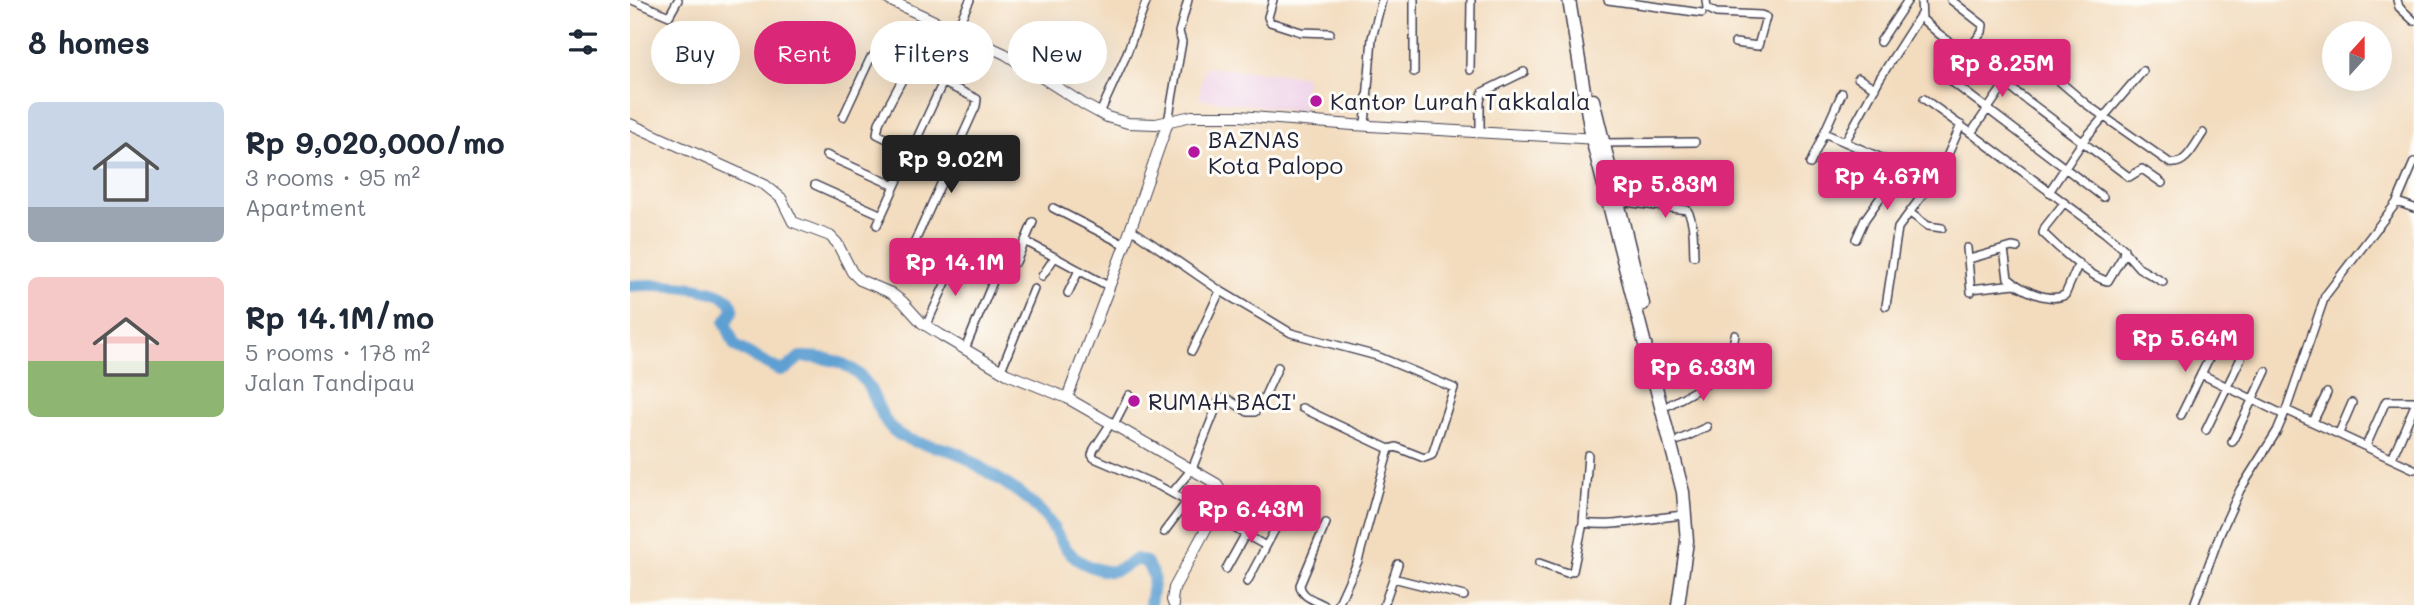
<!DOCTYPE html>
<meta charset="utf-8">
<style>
:root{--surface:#fff;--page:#f2f2f3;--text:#1f2937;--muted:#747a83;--accent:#db2777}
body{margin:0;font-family:Mali,sans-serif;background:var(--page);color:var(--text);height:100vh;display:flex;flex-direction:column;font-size:26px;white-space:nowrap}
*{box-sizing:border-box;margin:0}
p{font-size:23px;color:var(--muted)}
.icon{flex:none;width:38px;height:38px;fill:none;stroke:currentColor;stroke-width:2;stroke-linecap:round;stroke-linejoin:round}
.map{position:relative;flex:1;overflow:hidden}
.panel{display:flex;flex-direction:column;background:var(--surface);width:630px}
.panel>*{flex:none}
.banner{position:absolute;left:21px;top:21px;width:665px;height:63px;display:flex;gap:14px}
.needle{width:46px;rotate:21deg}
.fabs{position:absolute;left:1692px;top:21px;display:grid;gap:14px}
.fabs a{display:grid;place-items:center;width:70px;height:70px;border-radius:50%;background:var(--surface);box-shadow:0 7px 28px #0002;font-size:35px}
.price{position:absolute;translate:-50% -60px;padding:0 16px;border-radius:7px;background:var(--accent);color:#fff;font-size:23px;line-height:46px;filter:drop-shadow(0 2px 4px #0008)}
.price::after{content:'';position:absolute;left:50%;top:42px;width:21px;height:16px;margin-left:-10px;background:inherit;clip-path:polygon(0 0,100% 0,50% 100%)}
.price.active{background:#222;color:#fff}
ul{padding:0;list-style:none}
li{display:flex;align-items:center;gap:21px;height:175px;padding:0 28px}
li span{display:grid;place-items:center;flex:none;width:196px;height:140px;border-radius:10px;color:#555}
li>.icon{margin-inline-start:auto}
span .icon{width:84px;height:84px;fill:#fffc;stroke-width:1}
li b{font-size:30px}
h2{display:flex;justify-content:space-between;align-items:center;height:84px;padding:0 28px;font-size:30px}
.chip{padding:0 24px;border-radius:32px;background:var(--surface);box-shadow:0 7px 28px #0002;font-size:24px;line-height:63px}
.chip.active{background:var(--accent);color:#fff}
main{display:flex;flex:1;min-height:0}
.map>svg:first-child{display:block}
.built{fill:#eed0e8}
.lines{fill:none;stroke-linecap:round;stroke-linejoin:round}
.river{stroke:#5fa0d2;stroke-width:12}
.minor-casing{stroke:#413e4f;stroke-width:10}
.tertiary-casing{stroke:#413e4f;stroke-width:12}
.trunk-casing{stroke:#413e4f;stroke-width:15}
.minor{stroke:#fff;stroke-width:7}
.tertiary{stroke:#fff;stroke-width:10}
.trunk{stroke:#fff;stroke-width:12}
.poi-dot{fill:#b5179e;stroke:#fdfcf7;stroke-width:2.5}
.labels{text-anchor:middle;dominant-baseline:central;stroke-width:6;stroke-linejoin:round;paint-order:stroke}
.poi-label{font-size:23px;fill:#22223b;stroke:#fdfcf7;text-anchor:start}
</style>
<main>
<section class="panel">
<h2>8 homes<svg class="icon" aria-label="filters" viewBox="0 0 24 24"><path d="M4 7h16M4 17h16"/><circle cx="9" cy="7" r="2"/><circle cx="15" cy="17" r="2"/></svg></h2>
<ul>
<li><span style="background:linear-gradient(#c9d6e8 75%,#9aa5b1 0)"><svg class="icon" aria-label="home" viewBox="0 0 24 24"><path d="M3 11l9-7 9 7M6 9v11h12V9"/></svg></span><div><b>Rp 9,020,000/mo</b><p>3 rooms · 95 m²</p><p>Apartment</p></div></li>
<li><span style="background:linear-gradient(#f6c9c9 60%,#8fb573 0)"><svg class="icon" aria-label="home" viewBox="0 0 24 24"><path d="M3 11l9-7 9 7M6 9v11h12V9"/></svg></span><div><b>Rp 14.1M/mo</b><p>5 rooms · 178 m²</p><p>Jalan Tandipau</p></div></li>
</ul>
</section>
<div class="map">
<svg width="1784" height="605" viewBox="0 0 1784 605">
<rect width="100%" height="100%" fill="#fdfcf7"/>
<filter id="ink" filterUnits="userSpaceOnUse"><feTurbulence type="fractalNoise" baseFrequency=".0143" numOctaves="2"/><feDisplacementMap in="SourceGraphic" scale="14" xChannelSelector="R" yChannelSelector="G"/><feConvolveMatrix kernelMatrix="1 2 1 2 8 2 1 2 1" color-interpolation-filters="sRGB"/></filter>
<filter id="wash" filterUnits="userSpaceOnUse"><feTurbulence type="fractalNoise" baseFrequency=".00686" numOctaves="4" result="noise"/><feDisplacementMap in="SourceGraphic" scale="28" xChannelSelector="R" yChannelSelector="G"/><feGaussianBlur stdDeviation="1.57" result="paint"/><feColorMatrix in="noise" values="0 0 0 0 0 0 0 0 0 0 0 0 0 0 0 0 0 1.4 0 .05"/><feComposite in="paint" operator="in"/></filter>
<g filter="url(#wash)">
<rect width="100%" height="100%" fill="#f3dcbe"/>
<path class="built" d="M574 67 676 76 673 111 569 99Z"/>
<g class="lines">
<path class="river" d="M0 286C16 283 133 284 95 322L105 346 149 370 156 369 170 357C198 356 224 362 239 387 247 401 250 417 262 429 281 448 315 443 336 458 361 475 393 492 413 514 428 530 431 551 453 563 477 575 486 574 506 559L516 562 524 577 520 605"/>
</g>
</g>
<g filter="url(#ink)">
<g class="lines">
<g class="minor-casing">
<path id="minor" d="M2 0 39 16 48 0
M643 0 638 17 640 22 671 32 700 33
M978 0 1072 13
M1076 0 1077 8 1086 13 1131 15 1136 17 1128 46 1105 43
M1291 0 1292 19 1309 34 1499 177 1512 169 1532 183
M1321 0 1353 25 1352 32 1336 53
M1767 0 1769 7 1784 21
M325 32 340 0
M1250 42 1278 0
M1324 45 1309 66V72L1473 197
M279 67 249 123 247 134 317 169
M1414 68 1456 104 1540 163C1556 166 1565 144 1573 133
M840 70 841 0
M291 72 315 26
M784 72V0
M1228 78 1245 88
M1375 84 1341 133 1475 233 1494 249 1493 256 1478 281C1462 279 1425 245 1413 233L1415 227 1434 203
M1294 99 1341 133
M470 113 495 58 517 0
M213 117 240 59 246 53 291 72 347 99 346 106 273 268
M538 122 552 42 549 32 558 0
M735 125 742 38 752 0
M850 133V101L853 92 894 72
M1194 133 1254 159 1256 165 1295 192
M1215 142 1250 78 1291 14
M973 143 1065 142
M196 155 265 186
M1180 164 1212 93
M185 185 252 215
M1419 192 1453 141 1513 71
M988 201 1057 210C1065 222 1063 242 1064 256
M1767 202 1784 208
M423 208 495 245
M1280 213 1298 226 1312 228
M403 222 395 241 480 287
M247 225 313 82
M501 229 589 290 661 333 747 356 824 388 802 455 794 458 766 447 759 449 728 561 708 605
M1226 239 1235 219 1268 173
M1337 248 1341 292
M1374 250 1378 278C1391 290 1419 303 1435 295L1449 263
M1495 252 1509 268 1533 282
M1339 259 1382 247 1387 248
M386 262 395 241
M412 276 425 257
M1341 289 1385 284
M438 293 449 270
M1256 306 1268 228 1311 170 1331 125
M296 326 327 258
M335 349 367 272
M562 351 590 291
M371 370 404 289
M1571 374 1654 415
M1039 405 1093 375 1099 365 1105 335
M672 408 759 449
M1656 410 1784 469
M1551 415 1585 346
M1683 422 1697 393
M481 423 464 449 462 455 464 458 529 486 636 546
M484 424 499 395
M1576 430 1611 358
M1709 433 1722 403
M1049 440 1077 427
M1602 442 1636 371
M1736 446 1756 401H1784
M958 455 953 523C988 528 1021 517 1056 515
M1762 458 1784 407
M542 493 562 469 589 401 596 398 618 412H625L632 402 648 367
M534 532 556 503
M909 563 937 573 943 571 953 523
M596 569 615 535
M763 578 834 596
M617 582 650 520
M694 605C685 600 671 597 670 585L696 523
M754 605 768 564
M1564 605 1590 534 1610 490 1647 431 1656 410 1695 296 1767 202 1784 162"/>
</g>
<g class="tertiary-casing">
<path id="tertiary" d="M259 0 375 54 455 105 477 117 498 123 526 124 562 116H610L723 125 967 139
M0 124 135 185 151 198 163 222 200 236 207 243 222 272 230 280 261 293 273 302 292 323 311 335 377 374 437 398 587 484 592 492 591 501 544 588 542 600 544 605
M437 398 495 245 538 122"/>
</g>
<g class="trunk-casing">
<path id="trunk" d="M939 0 962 139 1053 492 1057 541 1048 605
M963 100 1013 304"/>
</g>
<use href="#minor" class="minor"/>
<use href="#tertiary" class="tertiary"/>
<use href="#trunk" class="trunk"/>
</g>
</g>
<g class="poi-dot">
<circle cx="686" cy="101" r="7"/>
<circle cx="564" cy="152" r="7"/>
<circle cx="504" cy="401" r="7"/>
</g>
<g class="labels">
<g class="poi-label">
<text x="700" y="101">Kantor Lurah Takkalala</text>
<text x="578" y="139">BAZNAS<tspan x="578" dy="26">Kota Palopo</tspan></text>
<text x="518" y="401">RUMAH BACI'</text>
</g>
</g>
</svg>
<div class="fabs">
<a><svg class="needle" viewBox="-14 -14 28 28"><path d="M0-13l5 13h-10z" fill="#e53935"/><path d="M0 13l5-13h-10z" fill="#747a83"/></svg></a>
</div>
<b class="price" style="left:1372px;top:99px">Rp 8.25M</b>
<b class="price active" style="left:321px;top:195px">Rp 9.02M</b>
<b class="price" style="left:1257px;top:212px">Rp 4.67M</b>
<b class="price" style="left:1035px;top:220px">Rp 5.83M</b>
<b class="price" style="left:325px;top:298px">Rp 14.1M</b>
<b class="price" style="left:1555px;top:374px">Rp 5.64M</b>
<b class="price" style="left:1073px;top:403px">Rp 6.33M</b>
<b class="price" style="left:621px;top:545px">Rp 6.43M</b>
<div class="banner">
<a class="chip">Buy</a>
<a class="chip active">Rent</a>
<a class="chip">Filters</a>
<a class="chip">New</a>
</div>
</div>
</main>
